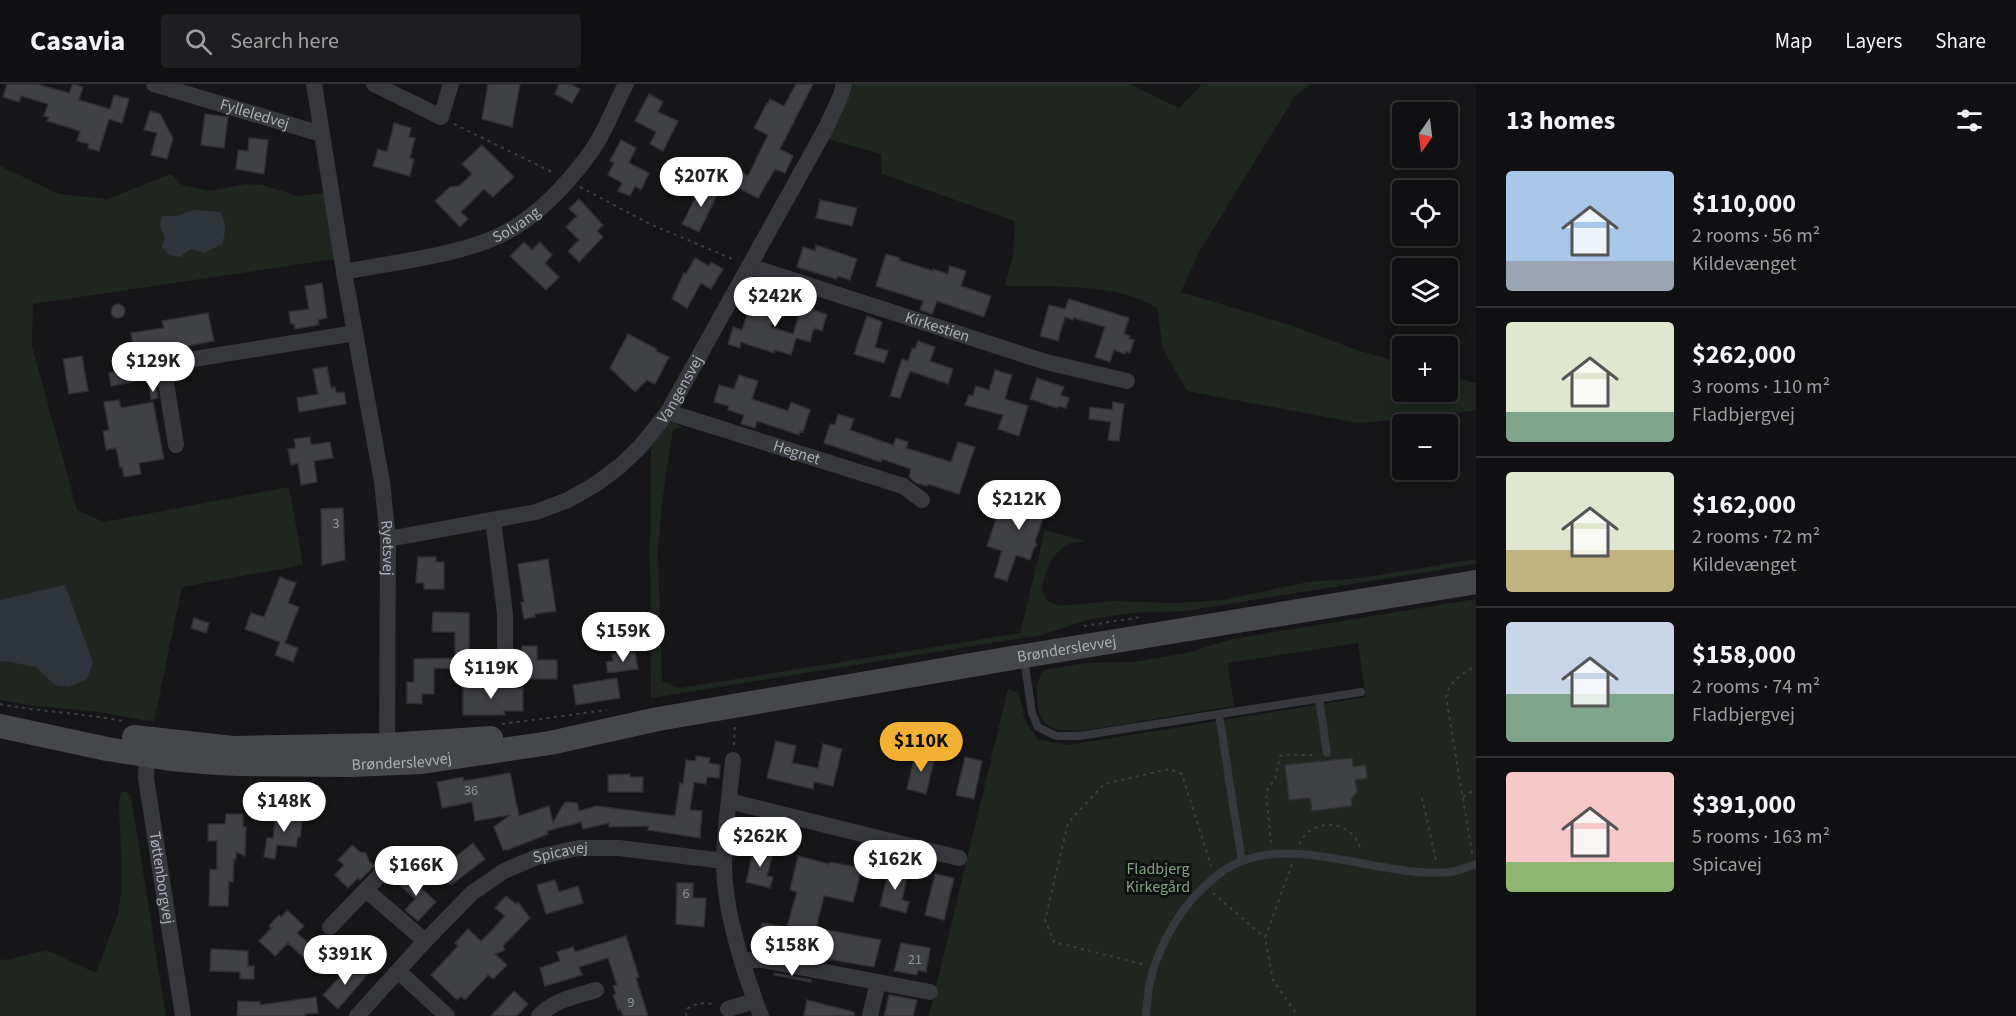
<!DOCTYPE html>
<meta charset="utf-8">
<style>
:root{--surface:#101012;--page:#1e1e20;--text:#f1f3f6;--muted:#9c9d9f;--line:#303032;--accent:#f2b134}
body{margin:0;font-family:"Source Sans 3",sans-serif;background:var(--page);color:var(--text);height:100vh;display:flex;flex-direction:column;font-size:22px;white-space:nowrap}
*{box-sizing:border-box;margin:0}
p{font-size:20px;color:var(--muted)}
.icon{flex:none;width:33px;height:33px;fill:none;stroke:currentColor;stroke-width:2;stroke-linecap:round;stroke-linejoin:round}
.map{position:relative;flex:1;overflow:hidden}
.panel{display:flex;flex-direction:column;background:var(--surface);width:540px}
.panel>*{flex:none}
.needle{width:39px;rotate:194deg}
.buttons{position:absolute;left:1392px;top:18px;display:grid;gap:12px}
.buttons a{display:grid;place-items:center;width:66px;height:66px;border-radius:6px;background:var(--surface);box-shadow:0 3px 15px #0003,0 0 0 2px var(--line);font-size:30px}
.price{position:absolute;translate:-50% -51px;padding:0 14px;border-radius:21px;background:#fff;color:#222;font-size:20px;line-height:39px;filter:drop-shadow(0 2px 3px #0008)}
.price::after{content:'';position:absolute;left:50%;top:36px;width:18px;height:14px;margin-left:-9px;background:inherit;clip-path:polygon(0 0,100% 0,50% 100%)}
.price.active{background:var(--accent);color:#111}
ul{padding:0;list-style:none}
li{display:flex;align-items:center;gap:18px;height:150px;padding:0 30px}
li+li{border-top:2px solid var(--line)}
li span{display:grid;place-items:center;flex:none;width:168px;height:120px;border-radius:6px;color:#555}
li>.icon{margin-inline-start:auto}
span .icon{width:72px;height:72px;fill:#fffc;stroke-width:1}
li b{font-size:26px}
h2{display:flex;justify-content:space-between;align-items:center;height:72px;padding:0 30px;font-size:26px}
header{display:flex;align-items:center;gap:36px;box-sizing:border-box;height:84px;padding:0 30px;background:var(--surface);border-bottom:2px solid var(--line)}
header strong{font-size:28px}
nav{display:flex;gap:33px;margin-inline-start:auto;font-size:21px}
.search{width:420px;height:54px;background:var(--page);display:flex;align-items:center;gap:15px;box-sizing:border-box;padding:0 21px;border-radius:6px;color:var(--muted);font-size:22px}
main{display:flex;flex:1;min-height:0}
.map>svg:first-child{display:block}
.green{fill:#1e261f}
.water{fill:#2c353c}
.building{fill:#404145;stroke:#303034;stroke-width:1.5}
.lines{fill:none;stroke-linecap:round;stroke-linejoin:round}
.path{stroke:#3d3f44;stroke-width:2;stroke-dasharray:3 4.5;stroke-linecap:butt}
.lane{stroke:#37383d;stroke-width:8}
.street{stroke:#37383d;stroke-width:16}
.secondary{stroke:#45474d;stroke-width:24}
.labels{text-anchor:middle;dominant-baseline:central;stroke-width:6;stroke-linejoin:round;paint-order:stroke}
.number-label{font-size:14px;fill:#8e929b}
.street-label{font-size:16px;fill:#a8adb8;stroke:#111113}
.park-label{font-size:16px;fill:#7fa381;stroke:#111113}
</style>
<header>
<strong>Casavia</strong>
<div class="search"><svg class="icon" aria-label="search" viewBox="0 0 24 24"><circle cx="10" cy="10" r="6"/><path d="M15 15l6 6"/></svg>Search here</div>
<nav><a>Map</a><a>Layers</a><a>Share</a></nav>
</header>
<main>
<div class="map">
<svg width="1476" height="932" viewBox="0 0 1476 932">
<rect width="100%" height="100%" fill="#161618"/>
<path class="green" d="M850 0H1130L1179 24 1202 0H1312L1295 12 1199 168 1181 208 1290 241 1357 266 1402 279V308H1448V292L1476 299V326L1432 333 1358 339 1187 307 1163 265 1157 224C1116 198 1051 203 1005 202L1013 171 1015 137 882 90 881 70 827 55Z
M0 82 59 110 107 115 171 90 182 101 210 107 246 100 262 101 298 112 324 109 335 175 33 220 32 262 77 426 104 438 289 403 303 481 182 503 154 638 99 628 28 621 0 616Z
M668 336 683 343 673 345 662 419 658 467 662 597 680 604 1020 549 1045 446 1086 457C1082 458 1076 458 1072 459 1053 465 1044 489 1042 506L1047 517 1060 522 1113 517 1174 519 1223 516 1308 498 1361 494 1476 475V480L1185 527 1132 529 1090 535 1042 551 651 614 650 467 651 358Z
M1476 515V932H929L1008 605 1019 609 1025 638 1039 656 1069 661 1366 613 1358 559 1228 579 1234 622 1081 647C1051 646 1039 646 1037 612 1036 601 1038 595 1044 586L1086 579 1133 578 1187 569 1232 555Z
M121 708H127L131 712 166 932H0V875L6 876 46 866 96 889 118 830 122 801 119 718Z"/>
<path class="water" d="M193 126 220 128C227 140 226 147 222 160L205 169 191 165 180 173 169 171 162 163 165 153 160 142 162 132H176Z
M65 501 93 579 87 595 69 603 55 601 36 583 5 577 0 578V516Z"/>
<path class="building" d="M7 0H37L69 9 73 0 83 3 79 16 110 25 114 11 129 15 122 39 109 35 99 67 88 64 89 60 77 57 80 47 47 37 49 33 44 32 48 20 21 12 19 18 3 13Z
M488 0H520L512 43 482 35Z
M559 0H570L580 5 572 19 555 10Z
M796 0H813L780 65 793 72 785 89 775 85 758 114 726 98 733 84 748 92 768 51 754 44 767 19 768 20 770 15 784 22Z
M649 10 663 18 658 28 678 37 663 67 650 60 656 48 635 37Z
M150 27 160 30 173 54 167 75 151 71 157 49 144 46Z
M205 30 228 33 224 64 201 61Z
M394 39 411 44 409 53 415 54 410 74 414 75 410 92 373 82 378 65 387 68Z
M249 54 268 56 264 90 236 85 238 66 248 67Z
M621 56 636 64 629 79 649 89 641 106 635 102 630 112 618 107 622 99 608 91 614 79 610 77Z
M482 61 514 93 493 113 484 105 461 128 468 135 460 143 435 117 450 103 459 102 472 90 462 80Z
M703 99 719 107 699 148 682 140Z
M579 115 603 141 597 147 603 153 579 178 568 167 579 156 566 143 577 132 569 125Z
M820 116 857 124 852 142 816 134Z
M524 158 532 166 540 158 552 171 545 179 559 193 546 206 510 172Z
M816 161 857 175 850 196 838 192 836 195 797 183 803 163 815 167Z
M886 170 900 174 899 176 933 187V185L948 190 950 182 966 187 961 202 991 212 984 233 937 217 932 230 920 226 923 217 876 202Z
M695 174 709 182 711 178 723 185 711 205 701 199 687 224 672 215 684 189 686 190Z
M322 199 327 234 318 236 319 241 295 245 294 240H291L289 228 309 225 305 202Z
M754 211 778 220 771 243 793 250 802 221 827 231 822 247 814 244 810 258 796 254 791 271 775 266 774 269 741 258 740 264 728 260 733 243 742 246Z
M1069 215 1129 234 1124 250 1130 252 1129 255 1134 256 1130 269 1125 267V270L1114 266 1110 278 1095 273 1105 243 1074 234 1073 236 1065 233 1058 257 1040 252 1049 221 1065 225Z
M111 227a7 7 0 1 1 14 0a7 7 0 1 1-14 0Z
M208 229 214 257 168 266V263L134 268 131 249 164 244 162 237Z
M867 232 882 238 875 263 888 267 884 279 854 270Z
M628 250 657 265 656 267 669 273 655 300 647 296 635 308 610 284Z
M918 257 935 263 930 277 953 285 948 300 910 287 900 314 890 312 902 275 908 277 912 264 915 265Z
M82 272 88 307 69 310 63 275Z
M327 283 331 304 335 303 336 309 344 308 346 320 299 328 297 314 318 310 313 285Z
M134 284 137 297 111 302 109 289Z
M995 286 1012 291 1005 315 1028 322 1019 352 998 345 1003 331 965 321 969 311 973 312 976 302 989 306Z
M739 291 758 297 752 315 788 327 791 318 810 326 803 348 800 347 799 351 757 337 755 344 741 340 744 331 728 326 729 322 714 318 719 301 734 305Z
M1037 294 1064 303 1061 311 1069 314 1066 324 1058 322 1057 324 1030 315Z
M156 302 158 314 151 316 149 303Z
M119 316 121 324 153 318 164 375 139 379 141 390 124 393 122 383H120L116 364 106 366 103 347 109 346 104 318Z
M1113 318 1124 320 1119 357 1108 356 1111 338 1089 335 1090 323 1112 326Z
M838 330 854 335 850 346 893 361 896 354 908 358 906 364 951 378 958 358 975 363 959 410 928 400 927 402 916 399 909 393 911 385 882 375 881 378 824 359 830 340 835 341Z
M310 353 311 361 330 358 333 374 314 377 317 398 301 401 298 379 291 381 288 365 296 364 294 355Z
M1035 399 1053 405 1035 458 1037 461 1034 464 1030 476 1016 471 1007 497 994 493 1002 467 987 462 998 429 1014 434 1020 424 1030 418Z
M343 424 345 476 322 481 321 425Z
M418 473H436V478H444V505H424V499H416Z
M548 475 556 527 535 530V533L524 535 521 518H524L518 480Z
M280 493 296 499 288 519 299 523 285 559 298 564 293 578 275 571 280 558 245 545 251 529 264 533Z
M433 528 469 529V571H455V548H432Z
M194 534 209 539 206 549 191 544Z
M522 562H537V576H557V595H523Z
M635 568 638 585 608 589 606 578 613 577 612 570Z
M462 574V585L434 584V610H422V620L407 619V598H414V575Z
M617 594 620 614 576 621 573 601Z
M463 600H482V604H523V627H504L505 631H463Z
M776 657 796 662 792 679 818 684 823 660 842 665 833 702 814 698 813 705 767 694Z
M916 667 935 672 926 710 907 705Z
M696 672 710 674 709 679 720 681 719 694 707 693 706 700 694 698 690 726 702 727 700 754 648 746 649 742 609 743V739L583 745 581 738 547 747 548 750 507 766H503L494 743 510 731 475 737 472 718 442 724 437 698 463 693 464 697 510 689 519 732 549 722 553 738 565 718 577 719 579 727 596 722 675 732 680 699 683 700 686 676 696 677Z
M965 673 982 677 974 715 956 711Z
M1352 674 1353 683 1366 681 1367 694 1355 696 1357 708 1351 715 1352 722 1312 727 1310 714 1289 716 1285 681Z
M630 690V693H643V708H608V691Z
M289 729 303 731 300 753H298L296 763 277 761 275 775 264 773 267 754H273L276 730 289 731Z
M226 730H243V743H246L245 772 236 768V775H234L233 798 229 797 228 822H209L210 785 217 786V757H208V740H225Z
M473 759 485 775 451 801 439 785 441 783 436 775 448 766 454 774Z
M352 761 360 768 366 769 369 777 374 782 360 796 358 794 348 804 335 791 344 781 338 776Z
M754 764 773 768 767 792 773 793 770 804 746 798Z
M798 772 829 780 830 778 862 784 853 818 824 812 816 844 881 856 874 883 815 873V875L763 866V863L758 862 762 839 787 843 797 808 790 806Z
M890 781 902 783 900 791 907 792 902 816 909 818 906 829 880 822Z
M404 788 436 818 418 837 405 826 415 815 395 796Z
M935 790 954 794 944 836 925 831Z
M555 796 559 808 578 802 583 819 546 830 537 801Z
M677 799H693V814H706L704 843 676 840Z
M506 812 516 820 518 818 530 834 503 862 505 866 495 870 507 881 493 895 488 891 465 916 461 912 457 916 431 891 458 862 455 859 468 845 481 857 491 847 505 832 495 824Z
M287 826 304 842 297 849 315 865 306 876 288 859 275 872 259 857 271 844 269 842 279 831 281 833Z
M626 852 639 893 636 894 648 932H623L620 925 618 926 613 911 616 910 613 902 617 901 608 874 579 883 582 891 545 902 540 884 560 877 557 868 573 863 575 868Z
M901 859 930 864 926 888 918 886 917 891 894 887Z
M211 865 248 867V882H254V895H240V888L210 887Z
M354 880 367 891 338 925 323 911 348 884 349 885Z
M774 889 811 896V898L774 891Z
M514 907 528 920 517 932H491Z
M889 911 917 916 913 932H884Z
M316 913 318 929 305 930V932H237L238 917 260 918V921Z
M807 916 854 928V932H804Z"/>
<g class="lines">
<path class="path" d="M454 40 554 89
M580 103 650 140 735 176
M1084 542 1141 533
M0 620C41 628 82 629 123 637
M502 640 607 626
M734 661 735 640
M1463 713 1476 705
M1422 714 1436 776
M1271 759 1266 708 1275 695 1280 672C1293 669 1304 672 1317 671
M1299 760C1313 732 1353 735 1361 767
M1472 769 1446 613C1450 596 1462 590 1476 582
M1292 780 1265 854 1273 896 1298 932
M1213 809 1265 854
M1142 880 1054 858 1045 836 1068 739 1104 700 1169 685 1182 690 1211 782
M686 932 687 925C696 918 704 919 715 920"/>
<path class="lane" d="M1024 574 1032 629 1038 643 1056 652H1079L1361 608
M1319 615 1327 669
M1219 631 1242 777
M1146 932C1147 916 1149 898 1154 883 1162 859 1178 830 1195 812 1209 798 1223 784 1242 777 1304 753 1386 795 1450 788 1459 787 1468 783 1476 780"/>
<g class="street">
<path id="s1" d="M154 0 321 50"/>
<path id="s2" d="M314 0 344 188 382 398 388 455 387 671"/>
<path d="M374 0 441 33 451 0"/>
<path id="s3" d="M749 182 1046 278 1127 297"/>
<path id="s4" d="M344 188C389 179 444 173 487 157 529 141 564 105 590 69 605 49 614 22 626 0"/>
<path id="s5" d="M668 328 903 402 922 416"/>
<path d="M176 361 163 280 355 249"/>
<path d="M493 436 505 529V569"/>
<path id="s6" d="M388 455 536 428 568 416 596 400 620 382 640 363 668 328 826 44 841 11 844 0"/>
<path id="s7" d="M147 663 146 694 183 932"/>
<path d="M733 676C730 709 725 743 724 776 723 824 744 888 761 932"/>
<path d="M729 717 959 774"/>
<path d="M366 806 425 857"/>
<path d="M330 843 384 787"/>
<path d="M743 876H763L930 908"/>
<path d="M398 887 447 932"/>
<path d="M728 925 755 917"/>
<path id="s8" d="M357 932 425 857 472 809 504 787 537 773 579 764H619L724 777"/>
<path d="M539 932C554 916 576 912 596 906"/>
<path d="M870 932 878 898"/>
</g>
<g class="secondary">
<path id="s9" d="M0 642 107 665 171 675 216 679 240 680 350 681 422 678 550 659 658 635 1024 572 1476 498"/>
<path d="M134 653 233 664 387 661 491 654"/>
</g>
</g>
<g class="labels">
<g class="number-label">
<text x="336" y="440">3</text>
<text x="471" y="707">36</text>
<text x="686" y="810">6</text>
<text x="915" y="876">21</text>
<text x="631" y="919">9</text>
</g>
<g class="street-label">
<text stroke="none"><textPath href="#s1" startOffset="105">Fylleledvej</textPath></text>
<text stroke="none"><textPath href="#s4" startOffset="180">Solvang</textPath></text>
<text stroke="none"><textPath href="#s3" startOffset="198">Kirkestien</textPath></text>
<text stroke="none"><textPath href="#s6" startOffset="345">Vangensvej</textPath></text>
<text stroke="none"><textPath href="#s5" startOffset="135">Hegnet</textPath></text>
<text stroke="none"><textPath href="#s2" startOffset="470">Ryetsvej</textPath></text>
<text stroke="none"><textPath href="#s9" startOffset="1080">Brønderslevvej</textPath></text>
<text stroke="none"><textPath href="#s9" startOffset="405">Brønderslevvej</textPath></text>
<text stroke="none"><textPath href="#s8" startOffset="267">Spicavej</textPath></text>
<text stroke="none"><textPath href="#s7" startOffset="132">Tøttenborgvej</textPath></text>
</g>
<g class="park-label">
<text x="1158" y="785">Fladbjerg<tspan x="1158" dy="18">Kirkegård</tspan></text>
</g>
</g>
</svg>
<div class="buttons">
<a><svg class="needle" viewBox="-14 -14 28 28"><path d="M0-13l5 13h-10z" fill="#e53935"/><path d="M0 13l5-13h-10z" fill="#9c9d9f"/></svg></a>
<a><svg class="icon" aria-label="locate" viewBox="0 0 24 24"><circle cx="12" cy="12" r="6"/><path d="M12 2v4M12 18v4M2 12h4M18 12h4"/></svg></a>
<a><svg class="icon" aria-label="layers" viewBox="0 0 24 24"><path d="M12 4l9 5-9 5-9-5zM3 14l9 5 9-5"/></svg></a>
<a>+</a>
<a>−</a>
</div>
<b class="price" style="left:701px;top:124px">$207K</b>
<b class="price" style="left:775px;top:244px">$242K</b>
<b class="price" style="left:153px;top:309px">$129K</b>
<b class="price" style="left:1019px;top:447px">$212K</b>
<b class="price" style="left:623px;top:579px">$159K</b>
<b class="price" style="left:491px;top:616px">$119K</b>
<b class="price active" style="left:921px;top:689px">$110K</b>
<b class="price" style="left:284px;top:749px">$148K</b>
<b class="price" style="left:760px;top:784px">$262K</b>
<b class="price" style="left:895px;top:807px">$162K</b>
<b class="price" style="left:416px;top:813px">$166K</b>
<b class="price" style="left:792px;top:893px">$158K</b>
<b class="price" style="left:345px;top:902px">$391K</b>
</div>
<section class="panel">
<h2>13 homes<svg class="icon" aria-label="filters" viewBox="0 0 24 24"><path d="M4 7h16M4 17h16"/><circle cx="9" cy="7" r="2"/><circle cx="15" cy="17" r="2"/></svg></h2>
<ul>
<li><span style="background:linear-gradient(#a9c7e8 75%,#9aa5b1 0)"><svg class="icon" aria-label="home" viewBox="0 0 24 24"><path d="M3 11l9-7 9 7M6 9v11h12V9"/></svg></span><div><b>$110,000</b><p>2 rooms · 56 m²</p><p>Kildevænget</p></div></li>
<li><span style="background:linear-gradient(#dfe7d0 75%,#7fa58c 0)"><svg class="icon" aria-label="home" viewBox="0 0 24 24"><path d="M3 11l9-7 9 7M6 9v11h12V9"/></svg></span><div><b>$262,000</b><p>3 rooms · 110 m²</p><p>Fladbjergvej</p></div></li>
<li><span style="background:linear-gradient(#dfe7d0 65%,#c2b280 0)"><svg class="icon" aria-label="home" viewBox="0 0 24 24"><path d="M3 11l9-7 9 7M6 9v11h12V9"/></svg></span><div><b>$162,000</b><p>2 rooms · 72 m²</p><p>Kildevænget</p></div></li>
<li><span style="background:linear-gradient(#c9d6e8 60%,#7fa58c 0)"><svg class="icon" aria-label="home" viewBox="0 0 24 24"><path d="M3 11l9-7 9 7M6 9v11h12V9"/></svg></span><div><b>$158,000</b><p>2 rooms · 74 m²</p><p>Fladbjergvej</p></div></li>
<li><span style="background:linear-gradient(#f6c9c9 75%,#8fb573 0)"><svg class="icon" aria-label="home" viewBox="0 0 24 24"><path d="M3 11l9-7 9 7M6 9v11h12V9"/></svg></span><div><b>$391,000</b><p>5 rooms · 163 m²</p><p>Spicavej</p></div></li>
</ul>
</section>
</main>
